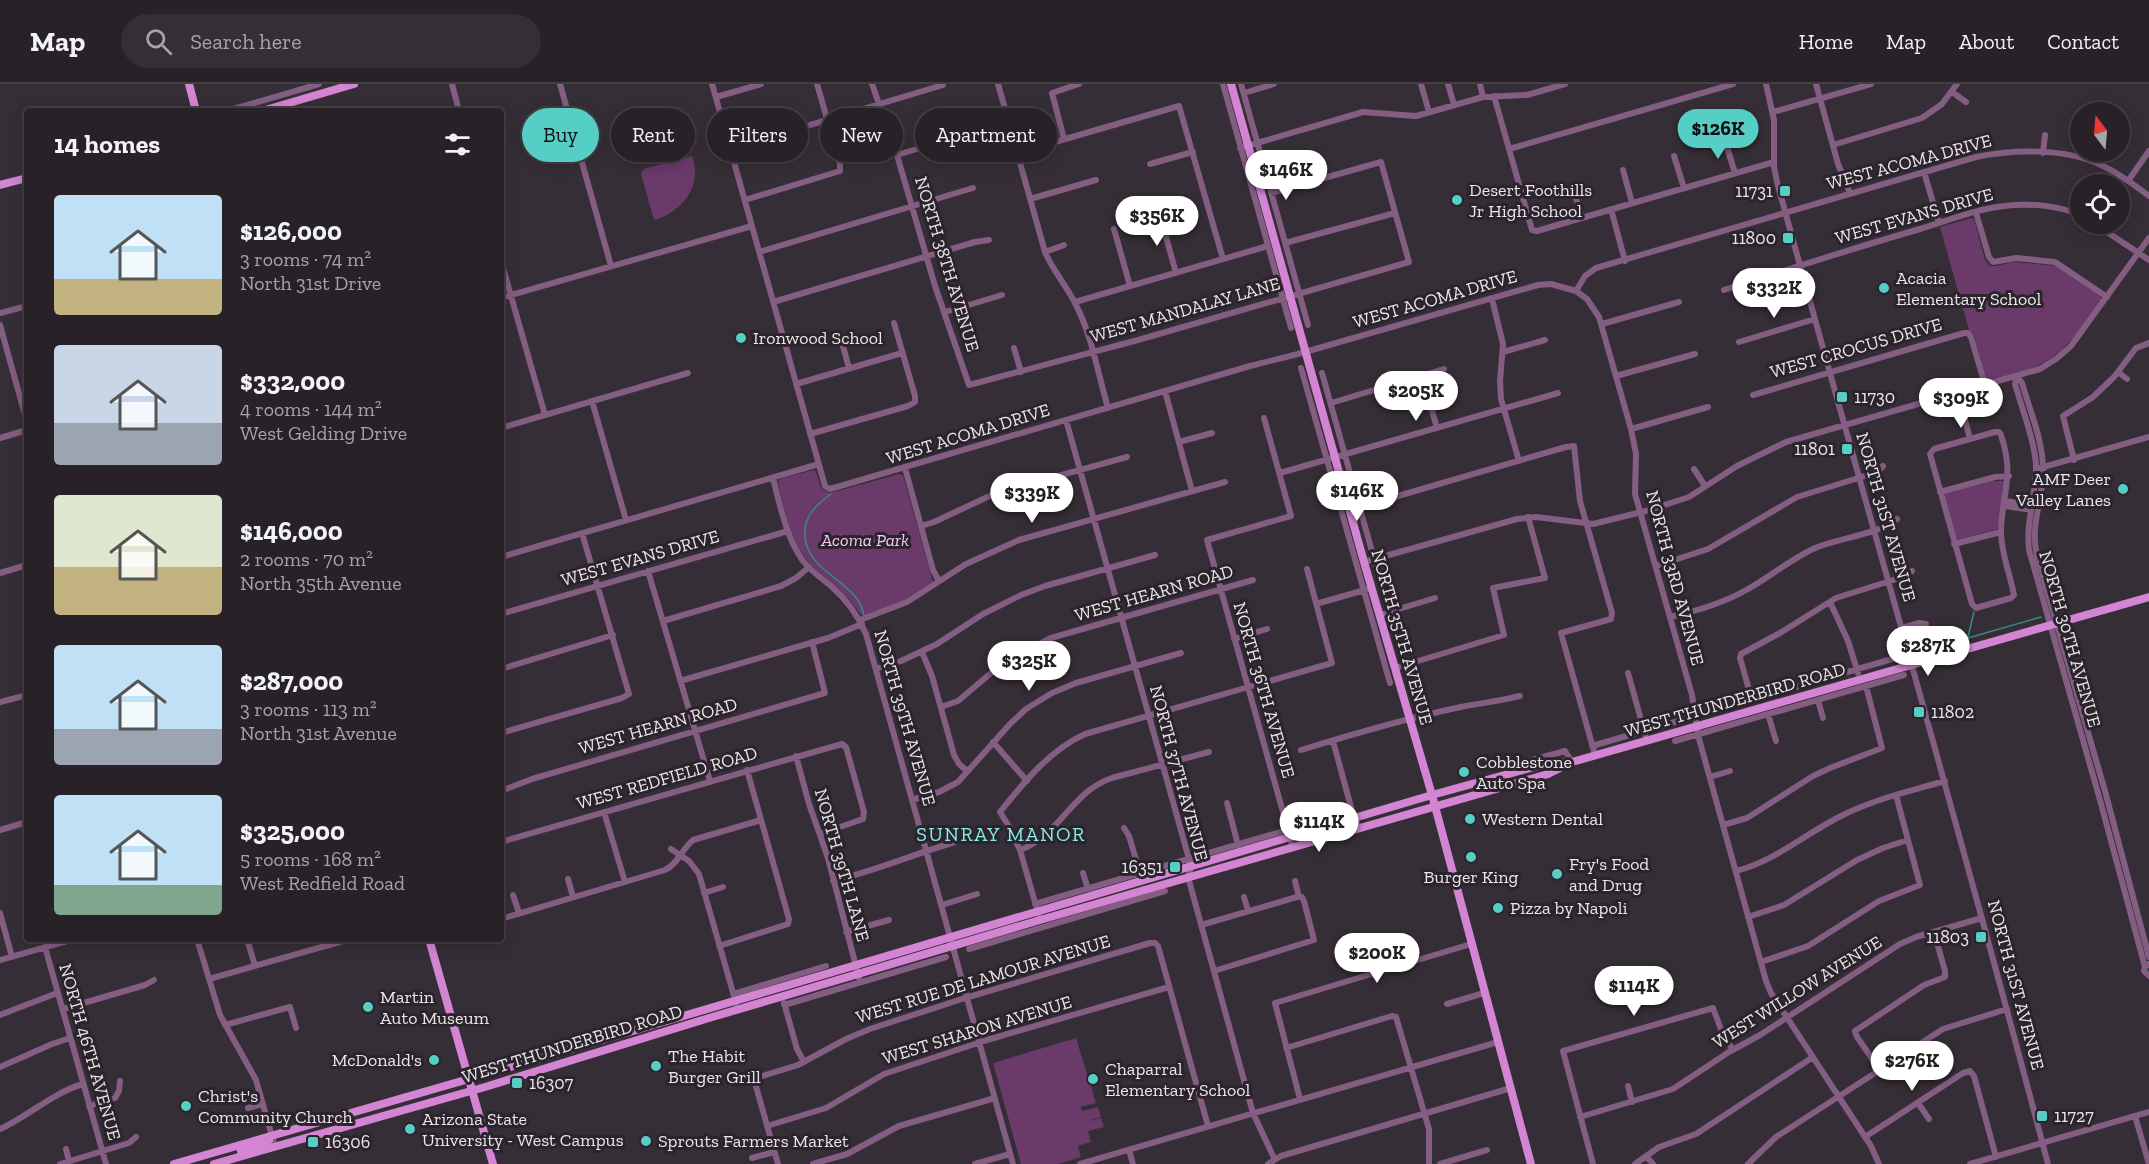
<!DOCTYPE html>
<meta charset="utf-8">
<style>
:root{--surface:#282228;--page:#342f34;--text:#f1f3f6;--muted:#a5a4a8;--line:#443f45;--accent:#55cec5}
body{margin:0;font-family:"Zilla Slab",serif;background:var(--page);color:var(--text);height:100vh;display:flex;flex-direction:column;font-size:22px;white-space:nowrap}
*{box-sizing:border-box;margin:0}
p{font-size:20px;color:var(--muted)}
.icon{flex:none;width:33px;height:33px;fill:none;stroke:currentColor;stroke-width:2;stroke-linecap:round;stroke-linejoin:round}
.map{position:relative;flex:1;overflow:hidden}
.side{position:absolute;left:24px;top:24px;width:480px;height:834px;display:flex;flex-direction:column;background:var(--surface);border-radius:6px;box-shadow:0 3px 15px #0003,0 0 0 2px var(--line)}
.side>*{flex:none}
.top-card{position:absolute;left:522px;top:24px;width:570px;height:54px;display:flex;gap:12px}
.needle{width:39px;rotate:344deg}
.buttons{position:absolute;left:2070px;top:18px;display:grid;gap:12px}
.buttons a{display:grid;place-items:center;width:60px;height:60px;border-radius:50%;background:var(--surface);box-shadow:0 3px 15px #0003,0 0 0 2px var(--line);font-size:30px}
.price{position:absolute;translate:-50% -51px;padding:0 14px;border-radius:21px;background:#fff;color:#222;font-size:20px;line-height:39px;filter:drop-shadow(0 2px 3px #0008)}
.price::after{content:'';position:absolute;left:50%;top:36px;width:18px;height:14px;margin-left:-9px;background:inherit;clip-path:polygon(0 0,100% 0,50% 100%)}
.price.active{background:var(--accent);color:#111}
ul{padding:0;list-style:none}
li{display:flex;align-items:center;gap:18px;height:150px;padding:0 30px}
li span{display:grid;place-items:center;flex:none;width:168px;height:120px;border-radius:6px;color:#555}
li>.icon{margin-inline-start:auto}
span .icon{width:72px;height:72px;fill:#fffc;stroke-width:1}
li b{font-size:26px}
h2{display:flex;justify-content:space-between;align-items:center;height:72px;padding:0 30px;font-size:26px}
.pill{padding:0 21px;border-radius:27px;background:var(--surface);box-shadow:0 3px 15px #0003,0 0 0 2px var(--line);font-size:21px;line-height:54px}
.pill.active{background:var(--accent);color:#111}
header{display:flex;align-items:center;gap:36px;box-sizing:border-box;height:84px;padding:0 30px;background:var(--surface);border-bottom:2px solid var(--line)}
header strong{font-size:28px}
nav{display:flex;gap:33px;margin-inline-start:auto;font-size:21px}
.search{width:420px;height:54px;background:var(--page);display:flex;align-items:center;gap:15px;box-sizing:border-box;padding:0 21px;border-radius:33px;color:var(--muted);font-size:22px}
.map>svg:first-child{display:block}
.green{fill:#6a3a6a}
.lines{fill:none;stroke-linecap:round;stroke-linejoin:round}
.stream{stroke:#348b86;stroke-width:1.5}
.minor{stroke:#835d82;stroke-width:6}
.major{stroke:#d385d3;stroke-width:8}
.poi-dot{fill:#55cec5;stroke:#2c242c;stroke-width:2}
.labels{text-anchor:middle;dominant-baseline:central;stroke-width:6;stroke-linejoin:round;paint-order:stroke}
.street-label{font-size:18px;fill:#ebe6ea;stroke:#2c242c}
.poi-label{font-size:18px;fill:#ebe6ea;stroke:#2c242c;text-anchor:start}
.park-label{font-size:18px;font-style:italic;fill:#f8c9f7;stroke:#2c242c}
.neighbourhood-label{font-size:20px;letter-spacing:1.5px;fill:#84eee6;stroke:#2c242c}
</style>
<header>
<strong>Map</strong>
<div class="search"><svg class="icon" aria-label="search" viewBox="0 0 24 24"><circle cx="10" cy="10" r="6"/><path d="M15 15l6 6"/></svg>Search here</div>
<nav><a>Home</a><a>Map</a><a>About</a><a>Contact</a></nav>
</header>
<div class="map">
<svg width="2149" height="1080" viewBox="0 0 2149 1080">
<rect width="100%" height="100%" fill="#362e36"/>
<path class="green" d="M692 72C703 102 682 128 654 136L641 90 644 85Z
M1971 134 1974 135 1985 176 1990 182H1996L2014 178 2057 182 2101 213V217C2083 241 2067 268 2039 281 2024 289 2006 292 1989 297L1986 294 1974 251 1969 246 1940 143Z
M814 386 816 388 821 404 830 409 899 390 903 391 933 498 904 516 864 532 861 531C847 510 832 500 814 484 792 463 784 427 778 398L780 395Z
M1993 397H2005L1998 445 1957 456 1944 410Z
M1076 954 1096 1019 1081 1023 1082 1027 1098 1023 1101 1033 1085 1038 1101 1034 1104 1043 1088 1047 1091 1058 1078 1062 1081 1073 1058 1080H1021L993 979Z"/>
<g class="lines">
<path class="stream" d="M831 410C817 420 803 433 805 452 807 490 859 497 864 532
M1968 553 1974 528
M1916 569 2041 533"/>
<path class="minor" d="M452 0 459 27
M560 0 611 182
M712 0 825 402 830 405 1250 282 1298 270 1538 201 1551 200 1576 207 1585 192 1596 184 1976 73C2013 65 2066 64 2101 81 2119 89 2134 101 2149 112
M872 0 897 71 935 202 969 301 1138 256 1409 178 1381 78 1271 109
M998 0 1045 168C1053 187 1067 202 1076 221 1092 252 1098 290 1108 324
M1223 0 1291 244
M1241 0 1308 241
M1421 0 1429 28
M1448 0 1454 21
M1480 0 1483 13
M1766 0 1774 36V83L1777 98C1867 426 1962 752 2048 1080
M1816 0 1838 80 1850 109
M1952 8 1966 18
M1244 9 1274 0
M1494 12 1532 146 1537 147 1774 78
M716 13 761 0
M227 27 319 0
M1773 28 1871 0
M1064 55 1052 9 1079 0
M1725 57 1735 89
M1833 61 1922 34 1942 20 1957 0
M1240 64 1363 28 1416 32 1483 13 1527 11 1565 0
M730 65 943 1
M1509 65 1733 0
M1017 69 1179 22 1223 175
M2043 69 2045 51
M897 71 1009 37
M1674 72 1684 104
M2092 77 2095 68
M1150 80 1193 68
M1623 86 1632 119
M1924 88 1939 139
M2128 97 2149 67
M1572 101 1582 134
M1030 115 1096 96
M745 116 840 87V80L817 0
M1611 125 1625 177
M1976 129 1989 173 1993 178 2016 174 2055 178 2107 213
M1160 131 1176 189
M2095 140 2149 176
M1114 145 1130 202
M1285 159 1395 129
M759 168 973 104
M1045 168 1064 161
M501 177 545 331
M1724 206C1789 185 1854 164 1920 145 1947 137 1976 125 2004 122 2027 119 2059 121 2080 131
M1576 207 1587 215 1599 233 1631 345 1636 370 1635 410 1692 611 1698 651 1766 897 1771 909 1871 1062 1879 1080
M501 214 752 142
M1492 215 1503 260 1500 297 1501 315 1519 377
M773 218 975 158 989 156
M1075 218 1268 162
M945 228 1002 211
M0 229 27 222
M1602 240 1679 218
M0 241 27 338
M841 255 849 284
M1739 258 1815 235
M1014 264 1021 288
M1503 268 1545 256
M1301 284 1390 599
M2118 288 2127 295
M1322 289 1389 528
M1422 292 1437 344
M1616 292 1695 270
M2017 292 2015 300C2022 325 2037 363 2036 387 2035 414 2026 438 2029 466L2100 716 2145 883
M2017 292 2022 299C2030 327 2044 359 2043 389 2042 419 2030 441 2037 472L2105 707 2149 873
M796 300 902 269
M1165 307 1192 407
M1958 309 1970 355
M1753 311 1964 249H1968L1971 253 1985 301
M592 317 626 436
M1331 319 1444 285
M1264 334 1291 432 1207 456 1293 764
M1066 336 1189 775 1191 783 1188 793 1253 1029 1274 1074
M501 344 688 289
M1631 345 1708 323
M1995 348H1999L2001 351C2015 393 2002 408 2001 447 2001 469 2010 490 2014 511L2011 514 1976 524 1972 520 1930 370 1934 365Z
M810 350 908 322 915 318V312L894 239
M0 354 27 346
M1179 358 1212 349
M2074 376 2063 332 2093 313 2114 293 2136 264 2149 259
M905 384 933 486 939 497
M2040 384 2149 353
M1694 385 1705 402
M1280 389 1558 309
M773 394C780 421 786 453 803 477 811 487 821 494 831 502 847 516 858 531 866 550L1013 1080
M1940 408 1995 393 2009 392
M2006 417 2027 421 2030 424
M2005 422 2025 425 2031 424
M1360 423 1566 363 1574 362 1580 417 1612 529 1611 535 1561 549 1595 671
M921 442 934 438 996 409 1127 373
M1954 460 2001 448
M501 473 819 380
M1364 478 1517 435 1536 433 1593 440 1646 427 1689 413 1737 382 1786 358 2040 285 2056 275 2071 262 2149 154
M1656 482 1708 465 1797 413 1878 388 1883 382
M648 487 710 697
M0 489 27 481
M1830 518 1848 557 1858 589
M1316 520 1368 505
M501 530 788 447
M1379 531 1435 514
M1670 533C1697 527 1724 519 1748 505 1771 492 1791 475 1815 464 1839 454 1879 450 1897 435
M860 536 907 518 966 480 1019 456 1225 398
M663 537 781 502 796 494 809 483
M1902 544 1919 539 1926 540
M1234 555 1267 545
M922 568 932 592 954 671 959 680 967 687
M1395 584 1504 551 1493 504 1545 494 1528 433
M501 585 613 551
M876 585 901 577 937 560 983 530 1021 511 1045 502 1155 471
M1628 589 1647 657
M680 597 828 554 862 540
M1752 616 1740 574 1741 570 1780 549 1836 514 1906 492 1912 487
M1818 616 1823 634
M0 618 27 611
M941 623 958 617 1004 578 1051 554 1253 496
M1768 630 1776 657
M501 649 622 614 629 610 582 449
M1333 657 1354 734 1360 744
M1675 657 1904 591
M993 658 1027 697
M1592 662 1899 573
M1301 666C1353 650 1407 634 1461 623 1481 619 1500 617 1520 612
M796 672 809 720 828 774 860 898
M1530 684V677L1532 676 1565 667 1572 678
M1710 693 1730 687
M501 707 532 695 825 609 812 558
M912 716 939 708 958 698 1010 640 1026 625 1052 609 1076 599 1181 569
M1227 719 1238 761
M604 728 625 798
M1723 741 1747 734 1813 692 1830 684 1882 664 1866 602
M1124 744 1129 752 1140 789
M0 746 27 738
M501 758 842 660 846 663 864 728 863 735 820 750
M671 765 689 777 699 790 736 919
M1020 766C1059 752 1072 707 1112 694L1209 668
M1736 787C1776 777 1806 749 1843 731 1875 715 1910 707 1945 697
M1083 789 1088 805
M568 795 573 813
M833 797C875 787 914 770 955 758
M1295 797 1299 813
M704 809 723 803
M513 811 519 829
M1244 813 1248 827
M1035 820 1318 737
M942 821 977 810
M0 829 12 873
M1039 832 1020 766 1010 744 1000 728C1024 698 1050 666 1085 650L1332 579 1307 485
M1748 833 1784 821 1857 776 1883 764 1908 756
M501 835 665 786C678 780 682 765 693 756L761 736
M1201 841 1297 813H1302L1304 817 1314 856 1214 887
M846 848 889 836
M197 855 220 931 256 996 275 1063
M247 855 255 882
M719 862 788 840 789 835 747 686
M45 863 106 1080
M969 865 1165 807
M0 876 74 855
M1761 878 1808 862 1879 817 1920 801 1896 711
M2149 880 2145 883 2144 887 2149 892
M209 895 350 855
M733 910 826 882
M784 919 797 965 804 978
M1447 920 1484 909
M784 921 946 873
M63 925 145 901 154 896
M0 931 57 909
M225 941 290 923 296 944
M1286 964 1392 932 1396 933 1429 1045V1080
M0 983 52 960 70 954
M1880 986 1857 953 1855 947 1924 901 1945 893V887L1934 848
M1628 1002 1632 1018
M1300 1015 1275 919 1471 860
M1918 1019 1929 1035
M89 1022 115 1014 119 1007 120 997
M248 1024 263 1020
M2135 1032 2149 1080
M1580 1033 1673 1005 1729 968 1760 951 1900 860 1916 853 1982 834
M767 1042 826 1024 884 990 987 956 1169 903
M0 1045C29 1032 52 1009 83 1000
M1865 1053 1963 989 1970 987 1974 992 1996 1073
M66 1065 69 1077
M1129 1066 1133 1080
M1646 1072 1653 1080
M752 1074 774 1068
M60 1080 129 1059 136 1053
M778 1080 755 999 756 994 798 981 846 955 870 945 962 915 1150 859H1155L1158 862 1208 1042
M813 1080 847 1070 899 1042 995 1014
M975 1080 1010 1070
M1080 1080 1498 958
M1268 1080 1281 1072 1511 1004
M1440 1080 1487 1066
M1593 1080 1563 967 1713 924 1722 948 1733 966
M1635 1080 1659 1063 1696 1050 1813 973
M1748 1080 1776 1053 1943 945 2007 925
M1970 1080 2149 1028"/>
<path class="major" d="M189 0 196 27
M1231 0 1364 478 1432 711 1531 1080
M262 27 354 0
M0 101 27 94
M429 855 493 1080
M241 1067 269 1056
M174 1080 531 977 1432 711 1552 678H1570
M214 1080 485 1003 709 934 1040 836 1548 690 1572 678 2149 513"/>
</g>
<g class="poi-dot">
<rect x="1779" y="101" width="12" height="12" rx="3"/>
<circle cx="1457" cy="116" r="6"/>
<rect x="1782" y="148" width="12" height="12" rx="3"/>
<circle cx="1884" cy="204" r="6"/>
<circle cx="741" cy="254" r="6"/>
<rect x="1836" y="307" width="12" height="12" rx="3"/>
<rect x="1841" y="359" width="12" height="12" rx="3"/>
<circle cx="2123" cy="405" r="6"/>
<rect x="1913" y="622" width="12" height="12" rx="3"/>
<circle cx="1464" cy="688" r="6"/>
<circle cx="1470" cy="735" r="6"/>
<circle cx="1471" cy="773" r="6"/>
<rect x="1169" y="777" width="12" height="12" rx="3"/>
<circle cx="1557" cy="790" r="6"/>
<circle cx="1498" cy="824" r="6"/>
<rect x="1975" y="847" width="12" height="12" rx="3"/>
<circle cx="368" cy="923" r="6"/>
<circle cx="434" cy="976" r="6"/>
<circle cx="656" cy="982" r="6"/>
<circle cx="1093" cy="995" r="6"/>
<rect x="511" y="993" width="12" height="12" rx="3"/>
<circle cx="186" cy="1022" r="6"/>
<rect x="2036" y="1026" width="12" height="12" rx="3"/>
<circle cx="410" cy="1045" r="6"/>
<circle cx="646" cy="1057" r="6"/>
<rect x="307" y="1052" width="12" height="12" rx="3"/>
</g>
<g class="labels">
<g class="street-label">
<text transform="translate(1909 78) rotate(-15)">WEST ACOMA DRIVE</text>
<text transform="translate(1914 132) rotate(-16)">WEST EVANS DRIVE</text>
<text transform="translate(947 180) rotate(73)">NORTH 38TH AVENUE</text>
<text transform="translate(1435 215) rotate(-16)">WEST ACOMA DRIVE</text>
<text transform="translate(1185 226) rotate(-16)">WEST MANDALAY LANE</text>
<text transform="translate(1856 264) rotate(-16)">WEST CROCUS DRIVE</text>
<text transform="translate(968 350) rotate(-17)">WEST ACOMA DRIVE</text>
<text transform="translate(1886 433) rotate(74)">NORTH 31ST AVENUE</text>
<text transform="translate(640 474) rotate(-16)">WEST EVANS DRIVE</text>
<text transform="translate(1675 494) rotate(75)">NORTH 33RD AVENUE</text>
<text transform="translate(1154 509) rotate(-16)">WEST HEARN ROAD</text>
<text transform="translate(1402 553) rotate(74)">NORTH 35TH AVENUE</text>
<text transform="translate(2070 555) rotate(74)">NORTH 30TH AVENUE</text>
<text transform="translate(1264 606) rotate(74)">NORTH 36TH AVENUE</text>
<text transform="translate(1735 616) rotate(-16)">WEST THUNDERBIRD ROAD</text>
<text transform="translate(905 634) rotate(74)">NORTH 39TH AVENUE</text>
<text transform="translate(658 642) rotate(-16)">WEST HEARN ROAD</text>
<text transform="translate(1179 689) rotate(75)">NORTH 37TH AVENUE</text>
<text transform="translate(667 694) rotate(-16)">WEST REDFIELD ROAD</text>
<text transform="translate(842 781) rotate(74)">NORTH 39TH LANE</text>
<text transform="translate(983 895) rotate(-17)">WEST RUE DE LAMOUR AVENUE</text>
<text transform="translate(2016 901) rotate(75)">NORTH 31ST AVENUE</text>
<text transform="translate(1797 908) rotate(-32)">WEST WILLOW AVENUE</text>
<text transform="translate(977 946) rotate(-17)">WEST SHARON AVENUE</text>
<text transform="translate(572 960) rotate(-17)">WEST THUNDERBIRD ROAD</text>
<text transform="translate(90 968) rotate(74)">NORTH 46TH AVENUE</text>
</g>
<g class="poi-label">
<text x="1469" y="106">Desert Foothills<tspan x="1469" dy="21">Jr High School</tspan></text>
<text x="1773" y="107" text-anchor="end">11731</text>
<text x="1776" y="154" text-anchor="end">11800</text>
<text x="1896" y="194">Acacia<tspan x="1896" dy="21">Elementary School</tspan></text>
<text x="753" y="254">Ironwood School</text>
<text x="1854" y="313">11730</text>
<text x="1835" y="365" text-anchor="end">11801</text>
<text x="2111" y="395" text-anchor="end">AMF Deer<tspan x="2111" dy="21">Valley Lanes</tspan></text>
<text x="1931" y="628">11802</text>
<text x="1476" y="678">Cobblestone<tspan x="1476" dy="21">Auto Spa</tspan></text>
<text x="1482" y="735">Western Dental</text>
<text x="1569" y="780">Fry's Food<tspan x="1569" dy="21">and Drug</tspan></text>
<text x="1163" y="783" text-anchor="end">16351</text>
<text x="1471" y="793" text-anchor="middle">Burger King</text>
<text x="1510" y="824">Pizza by Napoli</text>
<text x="1969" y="853" text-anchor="end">11803</text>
<text x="380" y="913">Martin<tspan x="380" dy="21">Auto Museum</tspan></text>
<text x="668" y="972">The Habit<tspan x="668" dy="21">Burger Grill</tspan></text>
<text x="422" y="976" text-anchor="end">McDonald's</text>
<text x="1105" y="985">Chaparral<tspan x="1105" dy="21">Elementary School</tspan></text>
<text x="529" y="999">16307</text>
<text x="198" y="1012">Christ's<tspan x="198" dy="21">Community Church</tspan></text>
<text x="2054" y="1032">11727</text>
<text x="422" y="1035">Arizona State<tspan x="422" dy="21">University - West Campus</tspan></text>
<text x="658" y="1057">Sprouts Farmers Market</text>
<text x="325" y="1058">16306</text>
</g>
<g class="park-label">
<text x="865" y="456">Acoma Park</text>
</g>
<g class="neighbourhood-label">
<text x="1001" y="750">SUNRAY MANOR</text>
</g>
</g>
</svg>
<div class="buttons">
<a><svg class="needle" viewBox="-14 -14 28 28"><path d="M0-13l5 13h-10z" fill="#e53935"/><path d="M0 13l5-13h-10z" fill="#a5a4a8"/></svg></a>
<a><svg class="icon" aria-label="locate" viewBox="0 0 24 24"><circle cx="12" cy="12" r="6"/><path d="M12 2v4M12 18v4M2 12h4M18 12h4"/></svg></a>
</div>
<b class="price active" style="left:1718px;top:76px">$126K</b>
<b class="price" style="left:1286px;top:117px">$146K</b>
<b class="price" style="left:1157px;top:163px">$356K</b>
<b class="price" style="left:1774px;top:235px">$332K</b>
<b class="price" style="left:1416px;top:338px">$205K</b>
<b class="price" style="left:1961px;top:345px">$309K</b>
<b class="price" style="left:1357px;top:438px">$146K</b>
<b class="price" style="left:1032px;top:440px">$339K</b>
<b class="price" style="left:1928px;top:593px">$287K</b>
<b class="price" style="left:1029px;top:608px">$325K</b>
<b class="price" style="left:1319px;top:769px">$114K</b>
<b class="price" style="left:1377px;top:900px">$200K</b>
<b class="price" style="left:1634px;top:933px">$114K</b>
<b class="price" style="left:1912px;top:1008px">$276K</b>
<div class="top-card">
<a class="pill active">Buy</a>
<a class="pill">Rent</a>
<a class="pill">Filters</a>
<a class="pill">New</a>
<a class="pill">Apartment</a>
</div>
<section class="side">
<h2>14 homes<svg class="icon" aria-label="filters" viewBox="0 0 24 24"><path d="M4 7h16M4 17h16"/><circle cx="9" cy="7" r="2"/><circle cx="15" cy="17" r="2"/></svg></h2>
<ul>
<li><span style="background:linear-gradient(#bfe0f5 70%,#c2b280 0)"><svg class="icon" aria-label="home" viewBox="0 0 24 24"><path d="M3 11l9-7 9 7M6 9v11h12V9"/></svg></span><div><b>$126,000</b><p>3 rooms · 74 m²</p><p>North 31st Drive</p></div></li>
<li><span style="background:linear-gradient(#c9d6e8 65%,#9aa5b1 0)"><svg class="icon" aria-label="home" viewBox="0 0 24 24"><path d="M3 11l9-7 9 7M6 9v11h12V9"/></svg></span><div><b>$332,000</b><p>4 rooms · 144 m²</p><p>West Gelding Drive</p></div></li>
<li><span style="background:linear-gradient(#dfe7d0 60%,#c2b280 0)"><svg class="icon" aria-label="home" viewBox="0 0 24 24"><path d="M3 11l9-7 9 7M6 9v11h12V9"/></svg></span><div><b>$146,000</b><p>2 rooms · 70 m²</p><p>North 35th Avenue</p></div></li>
<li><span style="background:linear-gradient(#bfe0f5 70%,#9aa5b1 0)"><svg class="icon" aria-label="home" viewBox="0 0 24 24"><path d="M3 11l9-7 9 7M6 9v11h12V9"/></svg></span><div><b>$287,000</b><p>3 rooms · 113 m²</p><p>North 31st Avenue</p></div></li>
<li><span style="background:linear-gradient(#bfe0f5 75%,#7fa58c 0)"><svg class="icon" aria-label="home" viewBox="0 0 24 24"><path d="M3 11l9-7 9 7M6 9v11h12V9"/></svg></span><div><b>$325,000</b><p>5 rooms · 168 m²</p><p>West Redfield Road</p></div></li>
</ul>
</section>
</div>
